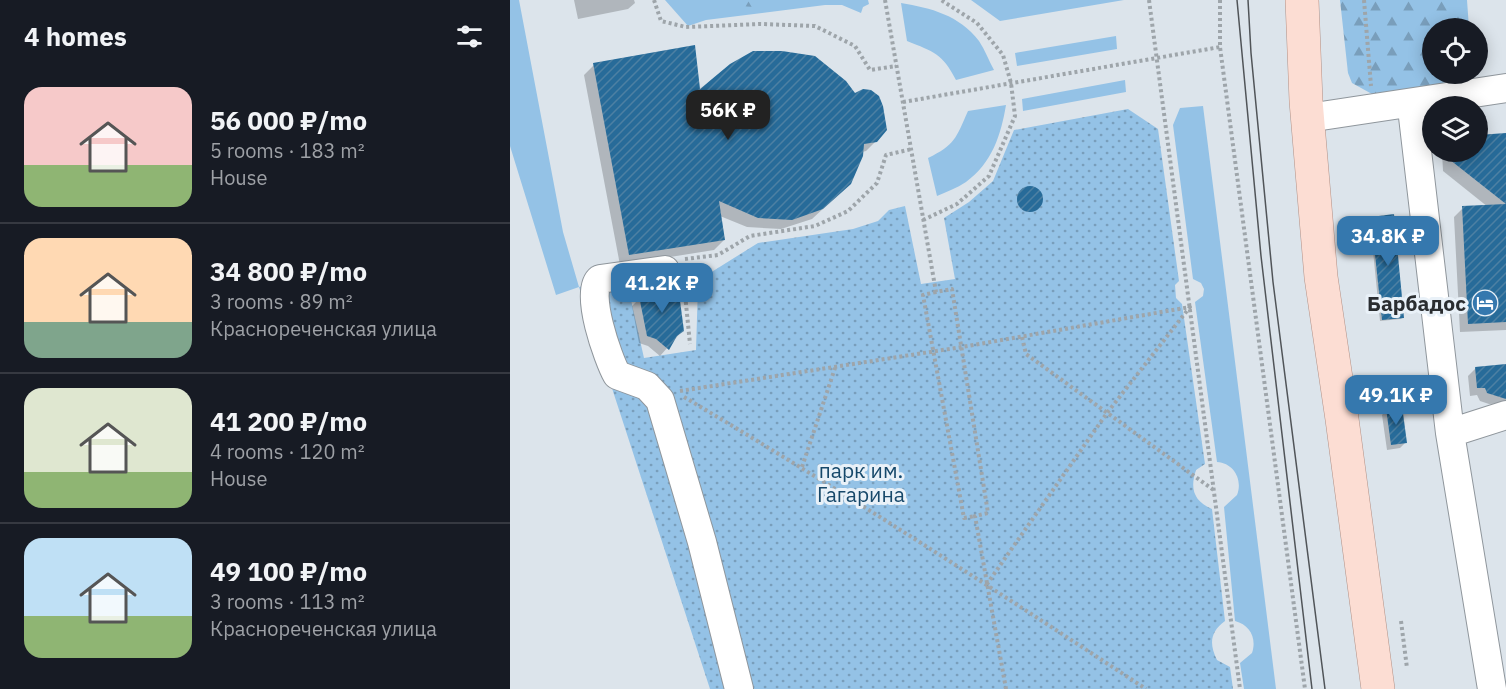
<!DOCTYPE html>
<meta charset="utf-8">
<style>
:root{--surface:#171b24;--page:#20242c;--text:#f1f3f6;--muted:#9ea1a6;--line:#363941;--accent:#3578ae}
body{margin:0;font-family:"IBM Plex Sans",sans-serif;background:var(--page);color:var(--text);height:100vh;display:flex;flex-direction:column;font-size:22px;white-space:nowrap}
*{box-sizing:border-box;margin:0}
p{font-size:20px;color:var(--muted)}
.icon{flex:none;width:33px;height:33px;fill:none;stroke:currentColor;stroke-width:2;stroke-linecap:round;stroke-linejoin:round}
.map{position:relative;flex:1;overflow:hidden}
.panel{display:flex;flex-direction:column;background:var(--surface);width:510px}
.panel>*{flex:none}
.fabs{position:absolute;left:912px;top:18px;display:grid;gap:12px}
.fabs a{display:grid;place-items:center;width:66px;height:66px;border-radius:50%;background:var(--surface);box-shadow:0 3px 15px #0003;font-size:30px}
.price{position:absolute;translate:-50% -51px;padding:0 14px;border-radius:12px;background:var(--accent);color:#fff;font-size:20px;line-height:39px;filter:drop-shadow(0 2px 3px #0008)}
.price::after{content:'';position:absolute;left:50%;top:36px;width:18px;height:14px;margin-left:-9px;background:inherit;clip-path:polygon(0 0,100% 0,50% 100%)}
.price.active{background:#222;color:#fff}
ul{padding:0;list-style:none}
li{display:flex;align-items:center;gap:18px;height:150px;padding:0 24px}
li+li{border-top:2px solid var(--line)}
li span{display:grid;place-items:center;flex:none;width:168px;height:120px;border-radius:18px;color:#555}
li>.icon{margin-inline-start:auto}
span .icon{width:72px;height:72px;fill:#fffc;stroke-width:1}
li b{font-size:26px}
h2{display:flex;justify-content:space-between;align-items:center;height:72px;padding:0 24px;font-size:26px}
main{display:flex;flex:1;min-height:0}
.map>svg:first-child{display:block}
.grass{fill:#94c2e6}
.forest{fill:url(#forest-firs)}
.park{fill:url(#park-dots)}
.shadow{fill:#0003}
.building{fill:url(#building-hatch)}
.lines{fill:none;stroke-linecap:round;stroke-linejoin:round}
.minor-casing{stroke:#8f969c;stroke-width:30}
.major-casing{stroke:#b19086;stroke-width:34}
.path{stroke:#9ea5aa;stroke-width:4;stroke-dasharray:3 3;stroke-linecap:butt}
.minor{stroke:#fff;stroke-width:28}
.major{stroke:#fcddd3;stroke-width:33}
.tram{stroke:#505458;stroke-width:1.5}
.labels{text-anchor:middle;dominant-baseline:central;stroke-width:6;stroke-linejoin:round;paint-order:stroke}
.poi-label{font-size:21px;font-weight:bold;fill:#2a2d30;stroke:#e9f1f8;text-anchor:end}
.park-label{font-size:21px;fill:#16486a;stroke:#e9f1f8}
</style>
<main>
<section class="panel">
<h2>4 homes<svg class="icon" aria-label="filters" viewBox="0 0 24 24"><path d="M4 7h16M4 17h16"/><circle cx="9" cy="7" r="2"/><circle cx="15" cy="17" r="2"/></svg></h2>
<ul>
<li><span style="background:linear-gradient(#f6c9c9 65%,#8fb573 0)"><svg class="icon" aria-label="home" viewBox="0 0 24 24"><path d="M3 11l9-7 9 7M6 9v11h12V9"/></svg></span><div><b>56 000 ₽/mo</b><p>5 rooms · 183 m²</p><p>House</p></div></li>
<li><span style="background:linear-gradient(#ffd9b3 70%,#7fa58c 0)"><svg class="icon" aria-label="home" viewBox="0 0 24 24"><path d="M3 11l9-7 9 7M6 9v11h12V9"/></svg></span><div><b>34 800 ₽/mo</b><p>3 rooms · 89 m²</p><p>Краснореченская улица</p></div></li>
<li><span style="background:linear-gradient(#dfe7d0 70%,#8fb573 0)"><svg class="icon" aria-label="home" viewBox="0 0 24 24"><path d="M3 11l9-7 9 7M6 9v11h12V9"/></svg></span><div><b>41 200 ₽/mo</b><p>4 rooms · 120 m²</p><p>House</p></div></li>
<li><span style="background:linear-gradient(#bfe0f5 65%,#8fb573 0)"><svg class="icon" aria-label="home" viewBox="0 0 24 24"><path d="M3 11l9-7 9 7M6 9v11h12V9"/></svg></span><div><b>49 100 ₽/mo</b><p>3 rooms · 113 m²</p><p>Краснореченская улица</p></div></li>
</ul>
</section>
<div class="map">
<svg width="996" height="689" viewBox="0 0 996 689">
<defs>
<pattern id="forest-firs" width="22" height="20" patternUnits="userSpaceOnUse" patternTransform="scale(1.5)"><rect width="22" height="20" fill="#94c2e6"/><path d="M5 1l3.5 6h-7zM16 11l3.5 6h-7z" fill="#799ebb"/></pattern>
<pattern id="park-dots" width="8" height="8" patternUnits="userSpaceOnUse" patternTransform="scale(1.5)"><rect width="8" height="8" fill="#94c2e6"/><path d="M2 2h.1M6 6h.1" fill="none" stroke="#799ebb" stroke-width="1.8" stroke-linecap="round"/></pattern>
<pattern id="building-hatch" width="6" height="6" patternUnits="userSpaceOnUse" patternTransform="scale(1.5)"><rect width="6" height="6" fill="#276b99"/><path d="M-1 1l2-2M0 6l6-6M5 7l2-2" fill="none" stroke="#4d80a3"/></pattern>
</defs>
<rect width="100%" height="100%" fill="#dce4eb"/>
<path class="grass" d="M0 0H9L53 232 69 287 46 295 0 146Z
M155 0H358L359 4 353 7 351 13 332 5H315L196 20 178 26Z
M461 0H614L490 21Z
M391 3C421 8 449 15 469 41 475 50 479 61 484 70L446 80C432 53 424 52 397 41Z
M606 36 607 49 507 66 505 53Z
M615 80 616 92 513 111 512 99Z
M496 105C491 135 482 163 456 182 447 188 436 192 427 196L418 158C445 145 446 138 458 111Z
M693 106 766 689H734L730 663 742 653C747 638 740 625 725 621L714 507 727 495C733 480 724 463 707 462L685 302 693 296 694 289 691 283 683 279 663 125 670 108Z"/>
<path class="forest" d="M223 0H255C247 10 235 7 225 3Z
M830 0H957L959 28H922V74H962V80L862 94 842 83 838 73Z"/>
<path class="park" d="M618 109 648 129 669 281 665 285 666 298 672 304 695 464 686 470C680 488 683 501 702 509L715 621C700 632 699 644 707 660L720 667 723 689H200L69 287 116 278 134 358 186 350 188 286 200 273 248 243 343 229 368 221 379 210 395 206 411 284 445 279 434 218 459 202 483 181 504 130Z"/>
<path class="shadow" d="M64 0H124L125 3 118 9 68 19Z
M84 65 189 92 366 141 356 151 352 152 329 194 302 219 271 229 237 227 210 216 214 240 204 250 110 265 74 75Z
M996 135V330L950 332 944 217 953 208 978 207 933 171 932 152H968V137Z
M507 200a12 12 0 1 1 24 0a12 12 0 1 1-24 0Z
M862 218 893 317 891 319 870 321 860 221Z
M137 291 162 294 173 330 150 356 138 346 129 343 122 306Z
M996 366V403L979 404 970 401 967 395 960 396 958 376 966 368Z
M877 409 895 443 890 448 877 450 872 415Z"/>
<path class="building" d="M185 45 190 89 220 64 243 51H272L305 56 336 81 345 93 353 89 361 90 369 96 373 106 377 130 367 142 354 144 353 156 341 184 313 209 282 220 248 218 209 201 215 240 119 255 83 63Z
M996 133V322L958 324 952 206 996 204 930 152H968V135Z
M507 199a13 13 0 1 1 26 0a13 13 0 1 1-26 0Z
M884 214 894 318 872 320 861 217Z
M161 285 163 292 169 293 174 331 167 336 159 350 146 339 137 336 129 296 136 289Z
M996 364V399L977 393 975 388H967L965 367Z
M892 406 897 443 881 445 876 408Z"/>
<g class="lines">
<g class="minor-casing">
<path id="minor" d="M902 108 940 433
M798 118 996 88
M155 270 90 279C74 291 98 359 107 375L137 386 150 400 192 542 229 689
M982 689 940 433 996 415"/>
</g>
<g class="major-casing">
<path id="major" d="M792 0 796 101 811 277 832 419 868 689"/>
</g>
<path class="path" d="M144 0 151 21 176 27 251 24 305 26 345 46 360 70 386 66
M375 0 426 292 442 289 478 513 465 516 496 689
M639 0 730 689
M710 0V47L795 689
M854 0 861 86
M393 102 710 47
M413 220 447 204 479 176 505 116 501 83 493 55 467 23 431 0
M175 259 208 255 240 236 305 226 338 211 367 183 376 155 402 149
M174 284 180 344
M426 292 413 295 454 518 465 516
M512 337 516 354 705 491
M170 391 452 347 680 307 597 413 477 584
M174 397C331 490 484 589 636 689
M292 467 325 368
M891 621 897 668"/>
<use href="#minor" class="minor"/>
<use href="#major" class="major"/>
<path class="tram" d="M727 0 751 256 802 689
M738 0 741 53 763 282 815 689"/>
</g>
<defs>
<g id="hotel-disc" transform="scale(1.35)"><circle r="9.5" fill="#3578ae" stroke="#e9f1f8"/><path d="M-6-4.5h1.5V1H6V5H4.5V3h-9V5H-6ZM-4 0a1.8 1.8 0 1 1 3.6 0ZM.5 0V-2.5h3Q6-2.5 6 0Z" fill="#fff"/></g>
</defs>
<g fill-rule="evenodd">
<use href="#hotel-disc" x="975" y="303"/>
</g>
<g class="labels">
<g class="poi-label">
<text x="956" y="303">Барбадос</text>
</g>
<g class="park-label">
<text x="351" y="470">парк им.<tspan x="351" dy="24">Гагарина</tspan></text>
</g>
</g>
</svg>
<div class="fabs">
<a><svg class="icon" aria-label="locate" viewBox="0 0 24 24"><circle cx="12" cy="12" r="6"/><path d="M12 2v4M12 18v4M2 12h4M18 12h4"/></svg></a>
<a><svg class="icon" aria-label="layers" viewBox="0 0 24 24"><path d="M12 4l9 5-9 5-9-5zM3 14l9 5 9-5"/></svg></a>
</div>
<b class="price active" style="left:218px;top:141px">56K ₽</b>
<b class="price" style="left:878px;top:267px">34.8K ₽</b>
<b class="price" style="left:152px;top:314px">41.2K ₽</b>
<b class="price" style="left:886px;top:426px">49.1K ₽</b>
</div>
</main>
